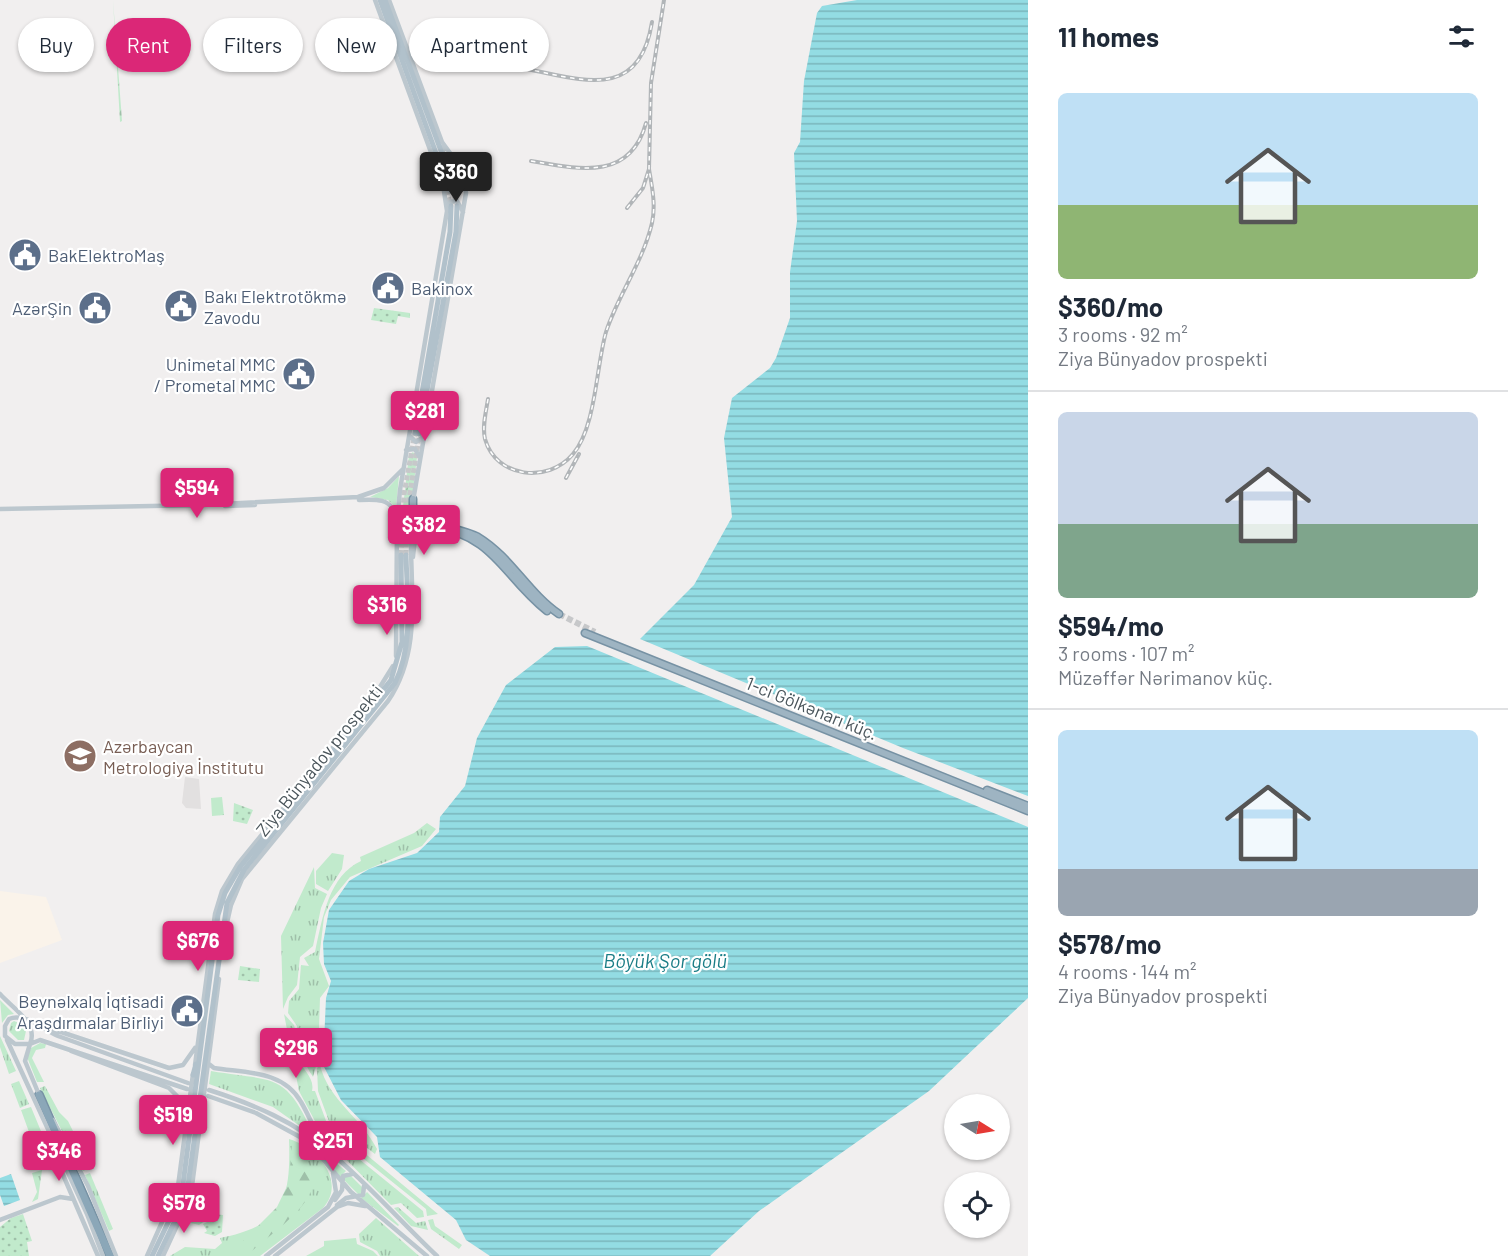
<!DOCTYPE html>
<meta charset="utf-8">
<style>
:root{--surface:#fff;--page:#f2f2f3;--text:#1f2937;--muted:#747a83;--line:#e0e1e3;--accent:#db2777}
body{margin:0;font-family:Barlow,sans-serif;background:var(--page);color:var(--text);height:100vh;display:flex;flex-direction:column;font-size:22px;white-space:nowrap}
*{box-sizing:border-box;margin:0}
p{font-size:20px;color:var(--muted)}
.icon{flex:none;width:33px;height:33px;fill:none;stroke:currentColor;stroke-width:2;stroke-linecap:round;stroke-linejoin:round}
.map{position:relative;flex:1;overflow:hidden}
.side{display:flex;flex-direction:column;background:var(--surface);width:480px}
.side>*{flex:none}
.banner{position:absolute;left:18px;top:18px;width:570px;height:54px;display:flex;gap:12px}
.needle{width:39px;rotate:101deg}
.buttons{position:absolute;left:944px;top:1094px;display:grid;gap:12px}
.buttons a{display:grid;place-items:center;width:66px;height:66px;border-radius:50%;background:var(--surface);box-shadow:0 2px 4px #0004;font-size:30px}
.price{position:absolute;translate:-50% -51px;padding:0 14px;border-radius:6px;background:var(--accent);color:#fff;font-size:20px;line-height:39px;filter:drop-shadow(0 2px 3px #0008)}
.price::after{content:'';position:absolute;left:50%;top:36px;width:18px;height:14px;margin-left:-9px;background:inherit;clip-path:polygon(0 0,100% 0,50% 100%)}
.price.on{background:#222;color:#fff}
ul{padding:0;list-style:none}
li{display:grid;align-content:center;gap:12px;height:318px;padding:0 30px}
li+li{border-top:2px solid var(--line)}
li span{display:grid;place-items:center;height:186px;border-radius:9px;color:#555}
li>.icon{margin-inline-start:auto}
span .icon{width:108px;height:108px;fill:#fffc;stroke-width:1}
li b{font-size:26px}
h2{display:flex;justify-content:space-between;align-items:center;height:72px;padding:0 30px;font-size:26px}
.tag{padding:0 21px;border-radius:27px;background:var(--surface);box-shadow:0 2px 4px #0004;font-size:21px;line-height:54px}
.tag.on{background:var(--accent);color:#fff}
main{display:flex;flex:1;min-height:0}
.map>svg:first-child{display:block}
.commercial{fill:#faf3ea}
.education{fill:#e2e0e0}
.grass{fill:url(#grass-tufts)}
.forest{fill:url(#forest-firs)}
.park{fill:url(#park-dots)}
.pitch{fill:#c1eacc}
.water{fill:url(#water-rules)}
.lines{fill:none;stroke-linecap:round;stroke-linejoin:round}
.primary-tunnel{stroke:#c7c8ca;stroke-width:5;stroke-dasharray:5 2.5;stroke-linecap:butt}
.trunk-tunnel{stroke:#c7c8ca;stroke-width:6;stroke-dasharray:6 3;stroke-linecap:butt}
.trunk-casing{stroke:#7792a4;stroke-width:9}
.motorway-casing{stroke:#7792a4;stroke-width:10}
.secondary{stroke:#bcc7ce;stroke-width:4.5}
.primary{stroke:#b1c1cb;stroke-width:5}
.trunk{stroke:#9eb4c2;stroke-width:6}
.motorway{stroke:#8ba7b8;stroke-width:7}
.rail-casing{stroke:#b1b5b8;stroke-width:4}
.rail{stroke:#fff;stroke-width:1.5;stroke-dasharray:4.5;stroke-linecap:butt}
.labels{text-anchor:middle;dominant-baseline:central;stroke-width:4.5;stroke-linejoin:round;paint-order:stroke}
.service-label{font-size:18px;fill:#4e5e75;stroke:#fff;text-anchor:start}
.street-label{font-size:18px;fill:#49545a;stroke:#fff}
.education-label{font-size:18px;fill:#785e54;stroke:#fff;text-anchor:start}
.water-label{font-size:20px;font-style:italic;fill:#1a7d86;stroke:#fff}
</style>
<main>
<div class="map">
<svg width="1028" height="1256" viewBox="0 0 1028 1256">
<defs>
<pattern id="grass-tufts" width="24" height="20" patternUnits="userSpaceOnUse" patternTransform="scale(1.5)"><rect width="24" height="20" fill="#c1eacc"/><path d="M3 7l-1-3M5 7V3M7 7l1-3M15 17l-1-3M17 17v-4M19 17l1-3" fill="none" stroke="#9fc0a9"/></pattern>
<pattern id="forest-firs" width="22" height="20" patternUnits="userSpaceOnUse" patternTransform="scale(1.5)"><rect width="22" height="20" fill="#c1eacc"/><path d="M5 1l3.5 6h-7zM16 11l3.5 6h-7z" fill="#9fc0a9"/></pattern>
<pattern id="park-dots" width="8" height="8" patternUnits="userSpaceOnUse" patternTransform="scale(1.5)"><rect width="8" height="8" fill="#c1eacc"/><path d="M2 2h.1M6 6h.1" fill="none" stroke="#9fc0a9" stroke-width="1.8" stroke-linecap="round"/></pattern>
<pattern id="water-rules" width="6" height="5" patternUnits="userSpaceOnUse" patternTransform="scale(1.5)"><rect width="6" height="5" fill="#93dce3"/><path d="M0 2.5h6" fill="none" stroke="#7ab5bb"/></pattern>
</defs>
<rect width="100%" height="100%" fill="#f1efef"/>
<path class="commercial" d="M0 891 46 897 62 940 0 963Z"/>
<path class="education" d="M185 777 199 779 201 809 186 808 182 803Z"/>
<path class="grass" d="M451 163 458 167 462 182 460 188 454 190 445 185 441 173 445 164Z
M413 452 417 457 408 533 405 537 400 533 409 455Z
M399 476 396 508 388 500 370 497 388 488Z
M222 797 224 815 212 816 211 798Z
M427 823 436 829 422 846 350 877 331 900 324 917 319 959 329 986 320 998 318 1059 313 1077 297 1050V1026L288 1013 289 1001 299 989 301 965 309 966 304 958 315 952C323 915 329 876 361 861L360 857 414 833Z
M332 853 344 855 342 869 328 891 316 884V871Z
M314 867 315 888 327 894 321 908 313 946 300 957 297 985 288 997 283 1009 281 936Z
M0 1000 14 1014 8 1015 2 1023Z
M284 1014 294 1025C297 1036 291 1046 297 1058 303 1070 315 1078 312 1091H315L332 1137 423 1211 424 1217 417 1218 401 1203 391 1205 327 1140 317 1125 299 1091Z
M14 1021 21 1024 26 1031 24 1040H18L9 1031 11 1023Z
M0 1036 16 1071 9 1074 0 1047Z
M40 1043 46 1044 45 1048 36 1050 32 1058 44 1082H37L27 1057 31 1048Z
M320 1065C329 1101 361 1117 377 1149L375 1154 363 1145 362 1151 438 1214 427 1216 426 1209 334 1135 318 1091 317 1068Z
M211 1071C276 1082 285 1071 314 1136L273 1107 209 1084Z
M19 1081 29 1104 20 1108 11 1084Z
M45 1086 59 1112 68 1121 73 1131 63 1133 40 1088Z
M31 1107 43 1136 38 1140 42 1153 37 1154 21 1110Z
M74 1135 88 1169 83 1171 66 1138Z
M302 1135 346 1171 340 1177 320 1151Z
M289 1139C317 1147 347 1181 323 1208L260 1256H170L185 1247 215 1249 222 1243 220 1238C284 1226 291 1198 289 1139Z
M42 1170 38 1199 32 1202 37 1192 32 1173Z
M90 1173 113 1229 109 1231 85 1175Z
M350 1175 363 1188 362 1194H358L345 1181V1176Z
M367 1192 399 1225 398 1226 361 1198Z
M398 1207 416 1223 425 1221 428 1230 411 1226 394 1208Z
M376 1218 419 1256H380L377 1251 360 1242 359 1234Z
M433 1219 435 1226 462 1245 459 1249 431 1229 428 1220Z"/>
<path class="forest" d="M113 0 122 121 120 122Z
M494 22 505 23 504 32 511 33 508 48 490 45Z
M292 1142 300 1145C304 1158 314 1175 311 1190 306 1211 262 1241 246 1256H228L277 1207 289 1182Z"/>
<path class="park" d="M374 308 410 313V318L398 316 396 324 371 320Z
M234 803 253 810 247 824 233 821Z
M240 966 260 969 259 982 238 980Z
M23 1214 32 1241 27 1242 29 1256H0V1227L11 1218Z
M196 1214 211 1215V1217L199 1225 191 1223Z
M213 1214 223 1215 222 1232 215 1236 204 1233 207 1231 203 1224 213 1219Z"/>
<path class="pitch" d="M334 1104 345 1115 339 1121 328 1110Z
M347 1117 359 1128 354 1134 341 1123Z
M356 1238 357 1244 373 1251 378 1256H306L324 1246V1241Z"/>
<path class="water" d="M857 0H1028V796L903 748 640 639 694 585 732 517 724 438 732 398 770 368 776 358 790 318V272L797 221 794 153 800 142 804 81 817 13 822 6Z
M587 646 1028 827V998L929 1091 759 1211 710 1256H490L466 1240 456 1220 380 1157 377 1137 341 1100 323 1065 326 998 331 981 324 964 323 943 329 910 349 881 369 869 417 853 439 832 440 817 465 786 477 738 506 685 555 647Z
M11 1174 20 1200 4 1206 0 1195V1178Z"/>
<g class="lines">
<path class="primary-tunnel" d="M442 153 457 204
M436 154 451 206
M401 555 404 494 415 433
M406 555 408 505 419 438"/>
<path class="trunk-tunnel" d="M559 614 595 632"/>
<g class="trunk-casing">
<path id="trunk" d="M413 499C413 505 412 513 417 517 421 521 465 530 478 537 511 557 528 593 559 614
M430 525C497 537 501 574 547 611
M585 633 1028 811
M987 790 1028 806"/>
</g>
<g class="motorway-casing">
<path id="motorway" d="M39 1095 110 1256"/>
</g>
<path class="secondary" d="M375 0 443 185 447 211 400 490 397 521 396 656
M389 0 442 142 461 168 466 193 413 501
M433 156 437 158 443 155V146
M440 172 446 162 457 160
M444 186C448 192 455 194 461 190L464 183
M447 208 450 202 457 201 463 212
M410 436 416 442 423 437
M406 450 415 449 419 456
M359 500C376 499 391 498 396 516
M225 506 255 505
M0 509 202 505 358 497 384 488 403 469
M398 535 405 540 418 526 425 525
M413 557C414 544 415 528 430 525
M375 695 393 666
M226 927 231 905 242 879 388 701C427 644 406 574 412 509
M0 994C12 1008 39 1023 30 1044H15L5 1036V1026L9 1019C24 1012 44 1030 58 1036L188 1083
M43 1026 169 1068 183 1065 195 1048
M7 1040 87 1214 103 1256
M71 1051 169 1088 182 1101 186 1115
M209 1064 214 1068C245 1073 283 1070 301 1102 310 1117 315 1133 326 1147
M195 1065 215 914 222 891 238 864 357 718
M209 1090C253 1104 296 1122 331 1153 368 1184 401 1222 437 1256
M208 1096 256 1113 300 1137 315 1150 351 1192 427 1256
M40 1097 25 1061 30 1044 40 1040 187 1089
M53 1120 88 1186 116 1256
M48 1140 98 1256
M335 1200 342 1190 343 1176 352 1174
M337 1205 346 1198 363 1195 364 1186
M0 1220 60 1197 73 1199
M147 1256 178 1186 193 1074
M163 1256 186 1206 192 1186 219 979
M266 1256 328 1207 336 1192 333 1173
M275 1256 337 1207 348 1203 365 1206"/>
<path class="primary" d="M380 0 436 153
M385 0 441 151
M415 433 450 232 451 206
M419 434 456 232 457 206
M193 1075 196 1064
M152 1256 177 1204 183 1184 218 915 225 893 240 867 391 680 402 642 401 555
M158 1256 182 1206 188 1185 227 903 244 870 395 683C414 644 407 597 406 555"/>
<use href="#trunk" class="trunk"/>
<use href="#motorway" class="motorway"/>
<g class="rail-casing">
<path id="rail" d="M517 67C577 78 639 105 652 22
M531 161C577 169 630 182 646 123
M627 208 643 188 649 169 651 83 664 0
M488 399C486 412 482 426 485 439 496 478 548 484 573 454 596 427 596 367 606 332 618 295 643 262 652 223 656 205 652 187 649 169
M566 478 579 454"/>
</g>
<use href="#rail" class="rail"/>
</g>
<defs>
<g id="civic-disc" transform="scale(1.725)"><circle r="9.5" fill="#5c6f8a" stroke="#fff"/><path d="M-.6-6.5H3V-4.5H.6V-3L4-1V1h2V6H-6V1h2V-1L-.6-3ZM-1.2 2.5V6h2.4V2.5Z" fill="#fff"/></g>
<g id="university-disc" transform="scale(1.725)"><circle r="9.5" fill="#8d6e63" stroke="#fff"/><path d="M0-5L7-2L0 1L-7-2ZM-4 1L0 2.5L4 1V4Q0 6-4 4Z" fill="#fff"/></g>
</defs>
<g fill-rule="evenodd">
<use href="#civic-disc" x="25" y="255"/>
<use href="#civic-disc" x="388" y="288"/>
<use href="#civic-disc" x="181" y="306"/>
<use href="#civic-disc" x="95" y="308"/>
<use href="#civic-disc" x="299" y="374"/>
<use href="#university-disc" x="80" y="756"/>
<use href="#civic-disc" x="187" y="1011"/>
</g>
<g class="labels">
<g class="service-label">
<text x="48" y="255">BakElektroMaş</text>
<text x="411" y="288">Bakinox</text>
<text x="204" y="296">Bakı Elektrotökmə<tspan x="204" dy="21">Zavodu</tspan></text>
<text x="72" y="308" text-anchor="end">AzərŞin</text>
<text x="276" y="364" text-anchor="end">Unimetal MMC<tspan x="276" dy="21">/ Prometal MMC</tspan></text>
<text x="164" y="1001" text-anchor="end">Beynəlxalq İqtisadi<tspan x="164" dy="21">Araşdırmalar Birliyi</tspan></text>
</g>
<g class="street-label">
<text transform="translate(812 708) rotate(22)">1-ci Gölkənarı küç.</text>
<text transform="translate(319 760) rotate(-51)">Ziya Bünyadov prospekti</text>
</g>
<g class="education-label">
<text x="103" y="746">Azərbaycan<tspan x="103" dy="21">Metrologiya İnstitutu</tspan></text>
</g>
<g class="water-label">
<text x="665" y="960">Böyük Şor gölü</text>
</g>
</g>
</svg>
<div class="buttons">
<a><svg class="needle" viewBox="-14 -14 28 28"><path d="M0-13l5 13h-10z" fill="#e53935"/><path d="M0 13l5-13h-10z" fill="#747a83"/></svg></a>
<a><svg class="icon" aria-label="locate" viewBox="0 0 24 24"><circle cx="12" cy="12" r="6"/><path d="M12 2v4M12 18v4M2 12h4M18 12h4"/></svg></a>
</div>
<b class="price on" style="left:456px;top:203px">$360</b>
<b class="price" style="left:425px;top:442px">$281</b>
<b class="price" style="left:197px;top:519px">$594</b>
<b class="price" style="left:424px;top:556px">$382</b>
<b class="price" style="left:387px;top:636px">$316</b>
<b class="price" style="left:198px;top:972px">$676</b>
<b class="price" style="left:296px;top:1079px">$296</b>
<b class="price" style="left:173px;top:1146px">$519</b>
<b class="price" style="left:333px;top:1172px">$251</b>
<b class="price" style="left:59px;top:1182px">$346</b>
<b class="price" style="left:184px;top:1234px">$578</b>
<div class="banner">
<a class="tag">Buy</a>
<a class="tag on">Rent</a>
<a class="tag">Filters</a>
<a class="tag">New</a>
<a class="tag">Apartment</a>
</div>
</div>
<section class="side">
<h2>11 homes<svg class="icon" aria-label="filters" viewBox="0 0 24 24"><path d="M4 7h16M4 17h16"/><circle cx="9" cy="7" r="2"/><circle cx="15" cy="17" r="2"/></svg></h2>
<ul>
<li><span style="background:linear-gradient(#bfe0f5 60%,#8fb573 0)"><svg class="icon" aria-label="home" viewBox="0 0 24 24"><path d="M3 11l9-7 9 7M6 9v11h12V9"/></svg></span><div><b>$360/mo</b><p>3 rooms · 92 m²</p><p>Ziya Bünyadov prospekti</p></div></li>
<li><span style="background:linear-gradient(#c9d6e8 60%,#7fa58c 0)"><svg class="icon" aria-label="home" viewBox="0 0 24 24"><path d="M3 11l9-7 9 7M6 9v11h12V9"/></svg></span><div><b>$594/mo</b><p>3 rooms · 107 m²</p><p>Müzəffər Nərimanov küç.</p></div></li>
<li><span style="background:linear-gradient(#bfe0f5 75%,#9aa5b1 0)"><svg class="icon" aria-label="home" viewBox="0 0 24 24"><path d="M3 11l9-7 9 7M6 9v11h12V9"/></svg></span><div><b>$578/mo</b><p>4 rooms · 144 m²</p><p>Ziya Bünyadov prospekti</p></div></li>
</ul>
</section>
</main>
